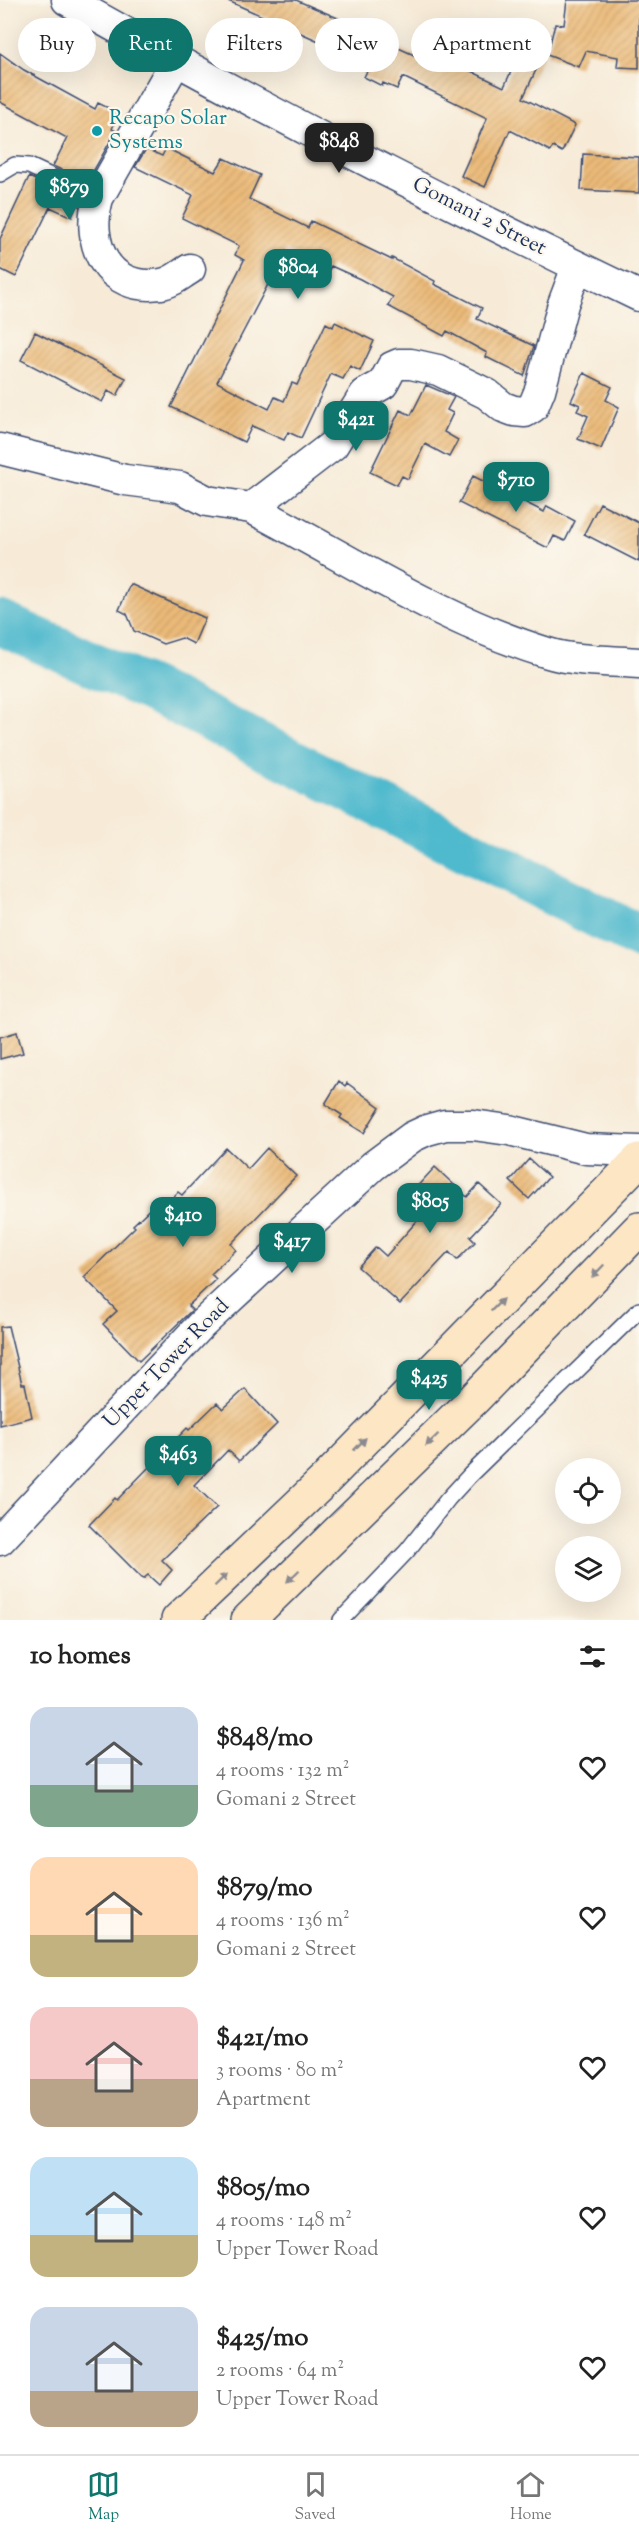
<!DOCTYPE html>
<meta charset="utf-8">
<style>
:root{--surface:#fff;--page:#f2f2f2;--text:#222;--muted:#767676;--line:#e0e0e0;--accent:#0f766e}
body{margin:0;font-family:"Sorts Mill Goudy",serif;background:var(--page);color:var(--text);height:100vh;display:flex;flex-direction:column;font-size:22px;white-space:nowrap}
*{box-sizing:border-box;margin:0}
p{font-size:20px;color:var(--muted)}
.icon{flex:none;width:33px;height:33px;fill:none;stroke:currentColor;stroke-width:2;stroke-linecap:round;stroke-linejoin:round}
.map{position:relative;height:1620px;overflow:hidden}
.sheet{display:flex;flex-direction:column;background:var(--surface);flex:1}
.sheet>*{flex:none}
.banner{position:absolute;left:18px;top:18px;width:603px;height:54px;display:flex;gap:12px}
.tools{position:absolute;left:555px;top:1458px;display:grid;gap:12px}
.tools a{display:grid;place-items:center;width:66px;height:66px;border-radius:50%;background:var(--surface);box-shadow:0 6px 24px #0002;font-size:30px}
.price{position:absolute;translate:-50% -51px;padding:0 14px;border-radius:12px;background:var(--accent);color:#fff;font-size:20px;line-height:39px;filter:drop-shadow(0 2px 3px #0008)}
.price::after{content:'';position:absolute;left:50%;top:36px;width:18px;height:14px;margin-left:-9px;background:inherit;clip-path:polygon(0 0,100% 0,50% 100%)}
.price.current{background:#222;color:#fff}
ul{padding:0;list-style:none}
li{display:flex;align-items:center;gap:18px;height:150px;padding:0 30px}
li span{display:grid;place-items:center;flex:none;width:168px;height:120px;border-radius:18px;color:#555}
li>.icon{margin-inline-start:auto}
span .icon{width:72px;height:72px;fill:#fffc;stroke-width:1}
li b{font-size:26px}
h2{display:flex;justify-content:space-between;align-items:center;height:72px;padding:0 30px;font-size:26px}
.tag{padding:0 21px;border-radius:27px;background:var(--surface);box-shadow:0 6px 24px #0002;font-size:21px;line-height:54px}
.tag.current{background:var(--accent);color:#fff}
.dock{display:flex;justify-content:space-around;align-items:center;height:84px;border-top:2px solid var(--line);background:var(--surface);font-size:16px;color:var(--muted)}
.dock a{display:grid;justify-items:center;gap:3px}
.dock .current{color:var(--accent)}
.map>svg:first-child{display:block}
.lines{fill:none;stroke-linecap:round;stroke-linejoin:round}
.river{stroke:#50b9cd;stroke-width:45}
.building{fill:url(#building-hatch)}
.lane-casing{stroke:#3c4b70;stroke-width:18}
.street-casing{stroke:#3c4b70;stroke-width:33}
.secondary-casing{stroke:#3c4b70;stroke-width:36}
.lane{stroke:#fff;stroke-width:15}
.street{stroke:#fff;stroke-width:30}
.secondary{stroke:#fce6c4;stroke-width:33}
.oneway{fill:#8c8a91}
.culture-dot{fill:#0f9aa8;stroke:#fbf7ec;stroke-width:2}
.labels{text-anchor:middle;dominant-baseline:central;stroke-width:4.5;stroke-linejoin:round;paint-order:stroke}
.culture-label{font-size:21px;fill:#0d838f;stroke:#fbf7ec;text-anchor:start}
.street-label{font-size:21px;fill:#1b2f5e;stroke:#fbf7ec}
</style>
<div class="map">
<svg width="639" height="1620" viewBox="0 0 639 1620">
<defs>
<pattern id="building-hatch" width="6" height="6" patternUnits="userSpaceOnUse" patternTransform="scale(1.5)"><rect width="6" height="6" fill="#ebba78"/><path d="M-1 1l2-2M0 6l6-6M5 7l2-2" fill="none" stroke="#c9a06a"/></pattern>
</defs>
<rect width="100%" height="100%" fill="#fbf7ec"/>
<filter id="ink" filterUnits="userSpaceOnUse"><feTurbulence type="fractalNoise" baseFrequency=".0167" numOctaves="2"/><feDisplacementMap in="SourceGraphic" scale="12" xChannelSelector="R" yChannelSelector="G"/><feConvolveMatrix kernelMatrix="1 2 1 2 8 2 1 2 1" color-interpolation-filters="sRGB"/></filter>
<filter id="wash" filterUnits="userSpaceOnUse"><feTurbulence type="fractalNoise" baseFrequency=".008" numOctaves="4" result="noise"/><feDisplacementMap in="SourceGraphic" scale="24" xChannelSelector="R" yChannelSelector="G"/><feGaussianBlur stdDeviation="1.35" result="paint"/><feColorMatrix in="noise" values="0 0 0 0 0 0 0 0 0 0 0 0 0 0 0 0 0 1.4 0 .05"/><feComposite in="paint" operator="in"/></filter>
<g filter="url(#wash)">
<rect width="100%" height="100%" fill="#f7ebd8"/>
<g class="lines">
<path class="river" d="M0 623 152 690 639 937"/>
</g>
<g id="blocks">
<path class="building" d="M226 0H296L382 37 381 40 425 60 429 51 504 87 523 45 543 55 523 98 575 125 562 152 553 147 550 151 510 130 485 187 461 176 487 118 403 77 397 89 383 83 382 86 364 77 367 71 359 67 360 65 319 47 321 42Z
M567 0H639V68L617 67 618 57 586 51 579 67 547 55 555 24 564 25Z
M0 53 24 70 95 109 98 103 119 113 112 129 116 131 87 182 53 166 67 138 0 102Z
M166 148 215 172 224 158 260 175 249 199 308 228 311 221 392 260V258L435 281 434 284 482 308 477 319 534 346 524 376 486 357 487 353 447 331 444 336 388 306 393 297 360 279 331 266 328 272 286 250 217 382 269 409 275 397 284 401 292 383 297 385 326 323 333 327 335 322 374 341 360 371 350 366 343 379 331 374 301 438 288 432 284 440 252 426 244 442 171 407 244 260 235 255 239 246 182 218 193 195 135 167 146 149 162 156Z
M583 154 639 157V193L581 190Z
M29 177 79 200 72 217 50 207 16 277 0 269V239Z
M35 332 126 378 117 396 108 391 102 402 21 360Z
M584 373 612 387 606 400 619 407 601 449 578 439 588 416 577 411 580 405 571 401Z
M426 385 454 397 447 410 453 413 444 432 458 440 449 457 425 444 408 479 402 476 397 485 370 472 400 410 411 415Z
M473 476 544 512 547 506 575 521 565 541 554 536 548 548 459 503Z
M600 503 639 523V562L584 534Z
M130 584 205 618 194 644 182 638 163 644 134 631 127 614 119 610Z
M17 1032 23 1053 0 1059V1037Z
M339 1081 345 1086 347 1083 380 1107 364 1133 340 1118 342 1115 325 1104Z
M226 1148 248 1169 267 1148 296 1176 231 1244 236 1250 211 1274 216 1279 188 1306 192 1310 139 1361 103 1324 117 1311 84 1277 135 1227 133 1225 159 1200 165 1206 178 1192 182 1195Z
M529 1159 549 1177 529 1199 510 1181Z
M435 1167 467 1197 479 1184 501 1204 470 1237 475 1242 457 1260 449 1252 400 1304 358 1267 376 1247 386 1256 417 1221 400 1205Z
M8 1326 22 1384H25L32 1417 0 1425V1327Z
M245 1389 277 1424 239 1461 228 1450 194 1485 217 1507 162 1560 172 1570 159 1585 148 1575 143 1579 89 1525 115 1498 117 1500 187 1428 189 1430 217 1403 223 1409Z"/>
</g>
</g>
<g filter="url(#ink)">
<use href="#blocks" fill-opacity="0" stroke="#3c4b70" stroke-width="1.5"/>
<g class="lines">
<g class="lane-casing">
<path id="lane" d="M0 174 15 165 29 166 98 198
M341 1620 407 1551 448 1499 470 1475 639 1310"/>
</g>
<g class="street-casing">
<path id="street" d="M67 0C254 105 445 203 639 296
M176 61 98 198C85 244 107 292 161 284 171 283 181 274 190 269
M0 449 125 480 180 487 207 501 251 508 333 445 365 394 383 384 392 367 399 364H411L438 370 487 394 503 407 514 411 525 412 533 407 540 390 563 304 577 267
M251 508C348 558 442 621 548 653 573 661 612 661 639 663
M0 1540 201 1325 373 1166 412 1137 427 1130 445 1125H473L509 1130 586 1149 639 1151"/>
</g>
<g class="secondary-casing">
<path id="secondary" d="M178 1620 325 1480 639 1160
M248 1620 474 1399 639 1229"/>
</g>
<use href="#lane" class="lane"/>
<use href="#street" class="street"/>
<use href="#secondary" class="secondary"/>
</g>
<defs><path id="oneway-solid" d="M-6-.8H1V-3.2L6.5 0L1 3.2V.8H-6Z" transform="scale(1.5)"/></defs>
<g class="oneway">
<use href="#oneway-solid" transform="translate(598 1271) rotate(134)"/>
<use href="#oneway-solid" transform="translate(497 1305) rotate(-45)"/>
<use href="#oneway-solid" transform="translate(432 1440) rotate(136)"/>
<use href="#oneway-solid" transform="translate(360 1444) rotate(-45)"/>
<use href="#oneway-solid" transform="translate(293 1576) rotate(136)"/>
<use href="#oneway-solid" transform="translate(221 1580) rotate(-44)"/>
</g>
</g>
<circle class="culture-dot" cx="97" cy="131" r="6"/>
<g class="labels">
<g class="culture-label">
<text x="109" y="119">Recapo Solar<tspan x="109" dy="24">Systems</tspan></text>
</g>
<g class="street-label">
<text transform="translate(479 217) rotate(27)">Gomani 2 Street</text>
<text transform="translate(167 1364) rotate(-46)">Upper Tower Road</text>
</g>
</g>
</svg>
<div class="tools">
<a><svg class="icon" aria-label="locate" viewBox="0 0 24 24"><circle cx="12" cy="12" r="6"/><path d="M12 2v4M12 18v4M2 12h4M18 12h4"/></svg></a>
<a><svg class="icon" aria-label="layers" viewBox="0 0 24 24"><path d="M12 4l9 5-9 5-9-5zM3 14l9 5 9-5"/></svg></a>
</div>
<b class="price current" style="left:339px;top:174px">$848</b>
<b class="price" style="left:69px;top:220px">$879</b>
<b class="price" style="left:298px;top:300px">$804</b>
<b class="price" style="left:356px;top:452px">$421</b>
<b class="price" style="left:516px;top:513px">$710</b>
<b class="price" style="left:430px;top:1234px">$805</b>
<b class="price" style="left:183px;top:1248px">$410</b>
<b class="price" style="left:292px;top:1274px">$417</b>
<b class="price" style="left:429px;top:1411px">$425</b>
<b class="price" style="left:178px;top:1487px">$463</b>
<div class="banner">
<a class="tag">Buy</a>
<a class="tag current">Rent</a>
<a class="tag">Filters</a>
<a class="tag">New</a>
<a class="tag">Apartment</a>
</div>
</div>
<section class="sheet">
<h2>10 homes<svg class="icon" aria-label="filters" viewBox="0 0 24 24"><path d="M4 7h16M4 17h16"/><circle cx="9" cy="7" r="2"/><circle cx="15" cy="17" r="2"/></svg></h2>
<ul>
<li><span style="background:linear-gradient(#c9d6e8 65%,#7fa58c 0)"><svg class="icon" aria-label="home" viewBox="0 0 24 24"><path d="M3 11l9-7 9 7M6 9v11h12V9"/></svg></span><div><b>$848/mo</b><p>4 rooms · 132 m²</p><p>Gomani 2 Street</p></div><svg class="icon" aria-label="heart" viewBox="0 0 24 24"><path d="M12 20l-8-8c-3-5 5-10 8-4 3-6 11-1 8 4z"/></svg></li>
<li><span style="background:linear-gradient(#ffd9b3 65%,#c2b280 0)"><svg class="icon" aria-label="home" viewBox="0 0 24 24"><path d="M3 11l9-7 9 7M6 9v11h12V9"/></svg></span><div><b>$879/mo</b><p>4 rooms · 136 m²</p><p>Gomani 2 Street</p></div><svg class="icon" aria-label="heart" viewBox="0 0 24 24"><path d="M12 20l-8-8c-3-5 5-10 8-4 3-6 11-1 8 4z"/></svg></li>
<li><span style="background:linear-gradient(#f6c9c9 60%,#b9a48a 0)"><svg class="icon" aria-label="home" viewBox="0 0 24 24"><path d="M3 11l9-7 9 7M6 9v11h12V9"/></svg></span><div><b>$421/mo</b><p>3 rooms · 80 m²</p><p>Apartment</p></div><svg class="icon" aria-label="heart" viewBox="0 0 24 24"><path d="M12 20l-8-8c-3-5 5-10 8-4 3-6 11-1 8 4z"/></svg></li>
<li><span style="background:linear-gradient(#bfe0f5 65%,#c2b280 0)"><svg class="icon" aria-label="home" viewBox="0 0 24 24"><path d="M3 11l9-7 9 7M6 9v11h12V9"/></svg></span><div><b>$805/mo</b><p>4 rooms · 148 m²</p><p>Upper Tower Road</p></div><svg class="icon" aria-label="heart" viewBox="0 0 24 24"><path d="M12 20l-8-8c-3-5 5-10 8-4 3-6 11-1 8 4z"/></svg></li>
<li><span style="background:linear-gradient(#c9d6e8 70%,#b9a48a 0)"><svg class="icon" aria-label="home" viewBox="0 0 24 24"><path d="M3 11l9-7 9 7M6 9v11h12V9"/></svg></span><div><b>$425/mo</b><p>2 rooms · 64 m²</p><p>Upper Tower Road</p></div><svg class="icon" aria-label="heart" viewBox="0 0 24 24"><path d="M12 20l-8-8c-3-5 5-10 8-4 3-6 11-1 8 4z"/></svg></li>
</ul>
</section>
<nav class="dock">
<a class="current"><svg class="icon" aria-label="map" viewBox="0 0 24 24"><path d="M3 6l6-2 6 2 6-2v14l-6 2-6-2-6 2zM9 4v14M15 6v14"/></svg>Map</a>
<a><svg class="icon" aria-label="saved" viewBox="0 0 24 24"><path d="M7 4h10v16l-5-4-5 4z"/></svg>Saved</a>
<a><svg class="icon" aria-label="home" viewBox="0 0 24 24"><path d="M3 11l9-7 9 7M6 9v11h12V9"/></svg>Home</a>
</nav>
